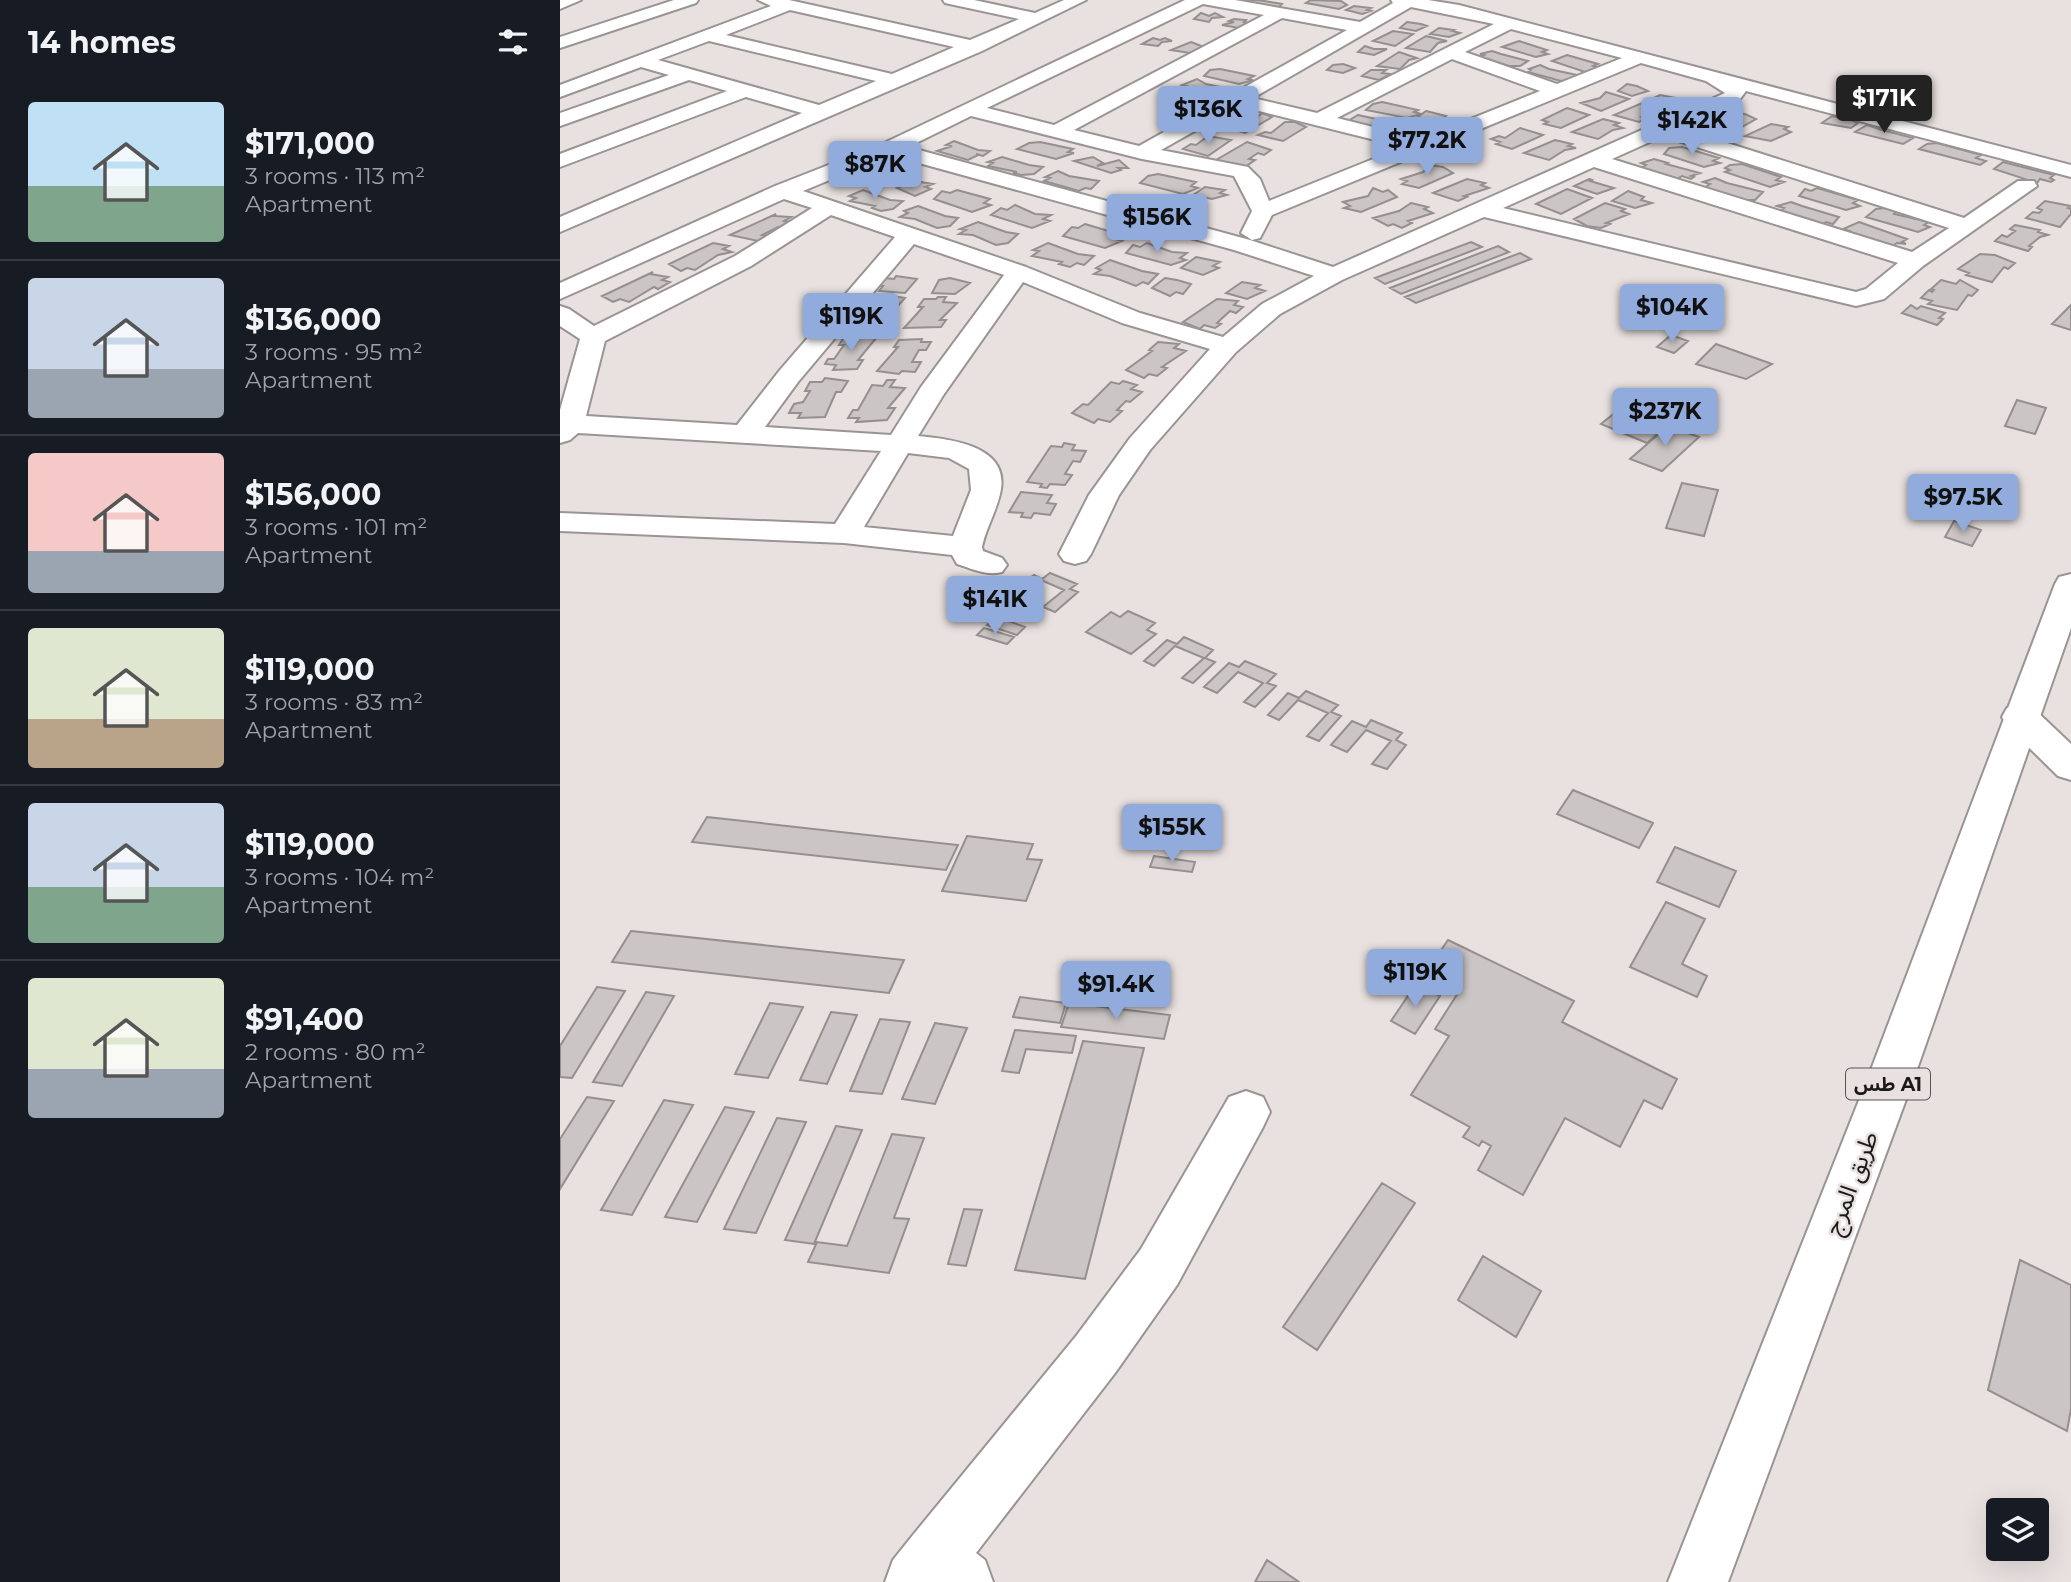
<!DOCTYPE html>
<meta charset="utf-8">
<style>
:root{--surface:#171b24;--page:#242831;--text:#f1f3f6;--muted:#9ea1a6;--line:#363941;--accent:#92abdd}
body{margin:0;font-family:Montserrat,"Noto Sans Arabic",sans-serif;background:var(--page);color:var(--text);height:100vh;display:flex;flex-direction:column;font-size:26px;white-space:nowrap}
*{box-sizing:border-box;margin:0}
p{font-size:23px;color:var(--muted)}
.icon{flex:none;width:38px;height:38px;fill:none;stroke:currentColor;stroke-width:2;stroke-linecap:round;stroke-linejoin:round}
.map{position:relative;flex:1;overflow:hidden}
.details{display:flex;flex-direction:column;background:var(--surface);width:560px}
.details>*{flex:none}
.fabs{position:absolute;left:1426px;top:1498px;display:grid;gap:14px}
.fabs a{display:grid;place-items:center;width:63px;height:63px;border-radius:7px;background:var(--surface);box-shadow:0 7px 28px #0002;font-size:35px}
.price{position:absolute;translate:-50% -60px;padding:0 16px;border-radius:7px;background:var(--accent);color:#111;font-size:23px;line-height:46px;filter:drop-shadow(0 2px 4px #0008)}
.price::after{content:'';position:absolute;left:50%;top:42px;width:21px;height:16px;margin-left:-10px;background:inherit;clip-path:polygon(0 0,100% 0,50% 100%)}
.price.active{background:#222;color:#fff}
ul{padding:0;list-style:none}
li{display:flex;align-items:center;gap:21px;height:175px;padding:0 28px}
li+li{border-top:2px solid var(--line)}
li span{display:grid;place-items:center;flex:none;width:196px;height:140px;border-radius:7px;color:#555}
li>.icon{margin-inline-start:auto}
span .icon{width:84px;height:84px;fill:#fffc;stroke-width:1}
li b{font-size:30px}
h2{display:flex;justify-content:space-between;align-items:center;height:84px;padding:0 28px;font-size:30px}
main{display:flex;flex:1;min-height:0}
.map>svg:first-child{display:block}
.building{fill:#ccc5c5;stroke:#958f8e;stroke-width:2}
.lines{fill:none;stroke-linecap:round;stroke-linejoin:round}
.minor-casing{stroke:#9a9494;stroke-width:4}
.highway-casing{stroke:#9a9494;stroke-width:4}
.minor{fill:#fff;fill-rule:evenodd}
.highway{fill:#fff;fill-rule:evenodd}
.labels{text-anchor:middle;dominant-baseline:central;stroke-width:5;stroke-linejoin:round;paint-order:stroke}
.shield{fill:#e8e1e0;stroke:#585555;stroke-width:2}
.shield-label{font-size:19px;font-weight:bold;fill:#1b1919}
.near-street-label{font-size:24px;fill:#1b1919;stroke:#e8e1e0}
</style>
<main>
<section class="details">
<h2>14 homes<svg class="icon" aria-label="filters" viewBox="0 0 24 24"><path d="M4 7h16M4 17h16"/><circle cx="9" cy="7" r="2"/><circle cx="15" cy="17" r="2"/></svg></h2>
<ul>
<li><span style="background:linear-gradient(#bfe0f5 60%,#7fa58c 0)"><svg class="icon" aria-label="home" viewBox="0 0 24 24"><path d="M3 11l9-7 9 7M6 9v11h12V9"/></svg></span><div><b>$171,000</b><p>3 rooms · 113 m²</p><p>Apartment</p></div></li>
<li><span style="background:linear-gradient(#c9d6e8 65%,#9aa5b1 0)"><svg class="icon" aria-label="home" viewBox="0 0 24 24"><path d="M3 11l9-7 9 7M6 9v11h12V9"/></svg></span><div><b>$136,000</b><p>3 rooms · 95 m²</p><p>Apartment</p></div></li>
<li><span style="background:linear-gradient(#f6c9c9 70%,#9aa5b1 0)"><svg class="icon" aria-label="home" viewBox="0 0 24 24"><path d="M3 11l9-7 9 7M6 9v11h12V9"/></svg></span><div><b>$156,000</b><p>3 rooms · 101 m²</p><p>Apartment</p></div></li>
<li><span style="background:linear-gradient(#dfe7d0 65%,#b9a48a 0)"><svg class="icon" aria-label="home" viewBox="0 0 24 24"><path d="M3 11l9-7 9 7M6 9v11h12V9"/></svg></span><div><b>$119,000</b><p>3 rooms · 83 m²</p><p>Apartment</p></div></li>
<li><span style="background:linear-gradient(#c9d6e8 60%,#7fa58c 0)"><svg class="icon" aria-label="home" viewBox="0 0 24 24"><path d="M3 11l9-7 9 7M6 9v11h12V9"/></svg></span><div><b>$119,000</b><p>3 rooms · 104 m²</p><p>Apartment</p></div></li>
<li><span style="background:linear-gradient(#dfe7d0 65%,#9aa5b1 0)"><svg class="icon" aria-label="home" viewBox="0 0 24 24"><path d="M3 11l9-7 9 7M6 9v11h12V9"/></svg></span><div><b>$91,400</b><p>2 rooms · 80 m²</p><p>Apartment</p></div></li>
</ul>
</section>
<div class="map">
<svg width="1511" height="1582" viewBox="0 0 1511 1582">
<rect width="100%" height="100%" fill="#e8e1e0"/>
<path class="building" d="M698 0 722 4 718 8 680 1Z
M751 0 781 1 787 5 779 9 746 3Z
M794 6 811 8 807 10 811 11 802 14 786 10Z
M641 13 649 16 655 13 663 17 652 18 649 22 634 19Z
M674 19 686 20 684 22 691 23 679 28 662 25 674 22 669 21Z
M847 22 861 24 867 26 856 31 840 28Z
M879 28 894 30 892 31 900 33 889 37 870 34Z
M833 31 853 34 835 46 813 41Z
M866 36 887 41 878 43 870 52 846 48Z
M593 38 600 40 605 38 612 41 602 42 598 46 582 44Z
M959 41 987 50 982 52 988 54 976 57 942 47Z
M631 42 644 47 630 53 611 50Z
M805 46 814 49H827L814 55 798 52Z
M932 51 941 54 968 61 960 66H949L919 57 924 55 920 54Z
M839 52 857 58 849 60 840 69 817 66Z
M1007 55 1038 64 1033 66 1039 68 1025 72 992 61Z
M783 64 795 68 783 73 767 70 773 65Z
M980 65 989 69 1017 75 1010 80 1001 81 968 72 971 70 969 69Z
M660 69 694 76 688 79 693 80 679 84 644 76 650 70Z
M811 70H826L822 73 831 74 819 80 802 76Z
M637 79 646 84 671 89 665 95 654 97 621 88 626 86 622 85Z
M1067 84 1077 86 1088 91 1072 96 1058 91Z
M1046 92 1069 99 1041 111 1021 103 1040 98Z
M1100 95 1116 98 1113 99 1122 102 1107 107 1087 101Z
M822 102 858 110 854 112 861 114 847 118 806 110 813 104Z
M1082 103 1102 111 1082 117 1086 118 1079 122 1054 115Z
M1007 108 1029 115 1001 128 984 124 988 122 982 120Z
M866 111 886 116 882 119 887 120 876 123 855 119Z
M687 113 697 117 702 113 712 117 685 133 663 126Z
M1173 113 1185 114 1196 119 1173 132 1155 128 1159 126 1151 124Z
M798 115 839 124 834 127 838 128 825 131 788 121Z
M1272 116 1291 120 1298 123 1291 128 1262 123Z
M1043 119 1059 123 1054 125 1063 128 1053 130 1038 139 1012 132Z
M725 122H735L746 127 723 141 698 135 705 132 711 133Z
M1211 124 1228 127 1224 129 1231 132 1211 141 1185 136Z
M847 125 871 130 867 133 871 134 855 138 837 133Z
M1307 125 1322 130 1353 138 1343 144 1295 132Z
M960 128 983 135 952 149 936 144 940 142 931 139 939 136 945 138Z
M648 136 671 140 648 156 623 149 631 144 636 145Z
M995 140 1012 144 1008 146 1016 148 1005 150 989 160 964 153Z
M394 141 418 150 430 151 423 156 416 154 418 155 408 160 377 151 392 146 386 145Z
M480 142 513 149 508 152 514 153 496 159 457 149 469 143Z
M687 142 711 150 704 155 698 153 689 159 695 160 685 167 656 160Z
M1377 143 1421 155 1416 158 1426 161 1420 165 1359 149 1367 144Z
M1122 147 1159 158 1153 161 1160 163 1144 167 1104 154 1109 148Z
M442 157 469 165 483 167 474 174 461 175 453 173 457 172 428 166 433 163 428 162Z
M533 157 543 163 537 166 559 160 568 168H558L561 170 551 173 514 161Z
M1094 159 1108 163 1106 164 1140 173 1131 176 1134 177 1131 179 1122 176 1117 179 1081 168 1086 165 1081 163Z
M1443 162 1494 175 1490 178 1494 180 1491 182 1480 179 1477 183 1434 169Z
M1182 164 1221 177 1216 180 1224 182 1210 187 1165 172 1170 170 1165 168 1170 165Z
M870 165 883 167 893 173 859 188 842 184 847 181 841 179 863 172Z
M498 171 509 176 539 181 531 189 525 188 519 191 484 181 490 178 485 177Z
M598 174 636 182 631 186 638 188 623 194 580 183 588 176Z
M1155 178 1167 183 1203 192 1195 200H1183L1144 188 1150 184 1143 182Z
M907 179 925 183 921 185 929 188 904 196 907 197 898 201 873 193Z
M1029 179 1032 180 1030 181 1054 188 1037 194 1014 186Z
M354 181 373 184 365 187 371 189 355 196 337 188Z
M645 187 665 190 660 193 667 195 652 199 633 195Z
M813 188 823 192 828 190 837 197 801 212 784 208 790 206 783 202 808 196Z
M1257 188 1298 200 1293 203 1300 206 1286 210 1239 196 1245 189 1251 191Z
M1007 189 1032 198 1001 214 976 204Z
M303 190 330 200 343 201 333 209 321 211 312 208 315 206 290 201 296 198 289 196Z
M397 190 430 199 424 203 431 205 412 212 374 199 382 191 390 193Z
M1068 191 1084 197 1081 200 1092 203 1075 208 1052 201Z
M1485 201 1511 206 1508 208 1511 209V214L1500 227 1466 218 1473 212 1479 213 1482 210 1477 208Z
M1231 202 1242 206 1279 217 1273 224 1266 222 1260 226 1219 211 1224 208 1217 206Z
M851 203 868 207 864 209 873 213 848 221 852 223 842 228 833 224 828 226 813 218 839 211Z
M1045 203 1065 209 1061 211 1069 214 1046 223 1050 224 1041 228 1027 226 1014 219Z
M455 205 475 214 491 215 483 219 490 221 472 228 431 215 441 208 447 210Z
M358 206 385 216 398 218 390 226 377 228 355 219 340 217 348 213 344 211Z
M1324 208 1337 211 1334 214 1369 222 1364 225 1370 227 1358 232 1306 217 1316 209Z
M216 214 214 216 231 217 224 221 234 223 224 228 218 227 202 235 207 236 198 241 170 235Z
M418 222 446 232 458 234 448 243 436 245 413 235 399 234 406 230 400 229Z
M1299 222 1347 239 1342 242 1346 244 1337 243 1331 247 1285 233 1289 231 1283 229Z
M525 224 562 235 555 239 562 241 545 248 503 236 512 227 518 228Z
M1455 225 1480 230 1478 232 1488 235 1480 237 1469 246 1472 247 1468 251 1435 241 1442 235 1447 237 1455 231 1450 229Z
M911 242 922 247 825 284 815 278Z
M153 243 169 246 163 249 172 252 158 255 135 270 127 268 121 271 109 264Z
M488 243 518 254 534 256 524 265 517 263 510 267 499 264 502 262 472 256 479 251 473 250Z
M587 243 612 252 627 253 620 258 626 260 611 265 566 253 573 245 580 247Z
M938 246 949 252 841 294 830 288Z
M960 253 971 259 856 303 845 297Z
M1420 254 1435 255 1455 263 1448 269 1444 267 1432 282 1406 275 1409 273 1398 269Z
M636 257 660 262 653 266 659 268 643 275 621 268Z
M550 260 582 271 598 274 588 284 583 282 576 286 550 276 534 274 541 270 536 268Z
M93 272 90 274 108 277 102 280 110 282 98 289 94 287 69 302 60 299 53 302 42 296Z
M336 276 357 279 345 293 319 291 323 286H318L324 278 334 279Z
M390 278 410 283 395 294 372 293 379 280Z
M605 278 617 280 631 284 623 294 616 292 610 296 592 288Z
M1381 280 1396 284 1400 280 1418 290 1412 296 1408 295 1397 310 1368 304 1372 301 1361 298 1369 290 1372 292 1374 290 1371 289Z
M682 282 700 285 695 288 705 291 687 299 666 293Z
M326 295 345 298 328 317H331L324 326 298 327 302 323 293 322 312 305 307 304 312 297 323 298Z
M378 297H386L383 302 397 303 380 320H386L381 327 344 328 363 307H358L364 299H376Z
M657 299 678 301 674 305 683 307 676 313 670 311 657 323 661 324 655 328 644 325 640 329 623 322Z
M1351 305 1357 309 1361 306 1385 313 1379 318 1383 319 1377 325 1342 313Z
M1511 305V330L1492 324Z
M297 335 317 337 298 360H303L297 369 273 370 276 365 265 364 268 359H274L284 345H279L284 337 295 339Z
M1111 335 1128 341 1114 353 1097 347Z
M362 339 361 342H371L366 350H359L352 362H361L355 372 342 371 339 374 317 371 338 347H334L339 340Z
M598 342 619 344 614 348 626 351 602 367 607 368 597 376 589 374 584 378 566 370 592 351 589 350Z
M1156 344 1212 364 1186 379 1136 364Z
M265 378 288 381 281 392H276L265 417 238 418 241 413H229L234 404 243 402 250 391H245L250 382H262Z
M327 380H335L330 387 345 388 328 408H335L327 420 296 422 299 418H288L293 410H298L312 385 323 386Z
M563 381 577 385 571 389 582 392 570 402 566 401 557 410 562 411 550 422 538 419 534 423 512 413 523 404 528 405 551 382 559 384Z
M1457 400 1486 408 1475 434 1445 426Z
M1056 412 1102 430 1087 443 1041 424Z
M1108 426 1139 437 1102 471 1070 459Z
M504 443 515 445 512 450 526 451 520 462 513 461 505 474 512 475 505 485 490 484 487 488 480 487 482 484 467 482 491 446 502 447Z
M1122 483 1158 490 1144 536 1106 528Z
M461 492 492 495 487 503 496 504 490 515 474 513 471 518 461 517 463 513 449 512Z
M1394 521 1421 530 1412 546 1385 537Z
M490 573 517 584 510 589 518 592 495 612 483 607 504 590 481 580 461 597 452 593 474 575 482 579Z
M448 596 459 600 440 618 465 627 457 635 427 625 435 618 427 615Z
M568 611 595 623 587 630 596 634 571 654 526 632 551 612 560 617Z
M424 628 454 637 447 644 417 635Z
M624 637 653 650 645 658 655 662 633 683 622 678 644 658 615 646 594 666 584 661 607 640 617 644Z
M685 661 716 674 707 683 716 686 695 707 684 702 703 683 678 672 657 693 644 687 669 663 679 667Z
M746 691 778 705 771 712 781 716 759 741 747 736 768 713 738 700 719 720 708 715 728 693 739 698Z
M811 720 842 733 836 740 846 745 827 769 812 764 831 741 806 730 787 752 771 745 792 721 806 727Z
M1013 790 1093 823 1079 848 997 814Z
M147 817 398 845 386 870 132 842Z
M407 836 473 844 467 859 482 860 466 901 382 891Z
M1115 847 1176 871 1159 907 1097 882Z
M594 856 635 862 632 872 590 867Z
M1106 902 1145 919 1122 964 1147 976 1137 997 1070 967Z
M71 931 344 960 329 993 52 962Z
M888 940 1014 1001 1002 1022 1117 1079 1102 1109 1084 1100 1060 1147 1005 1118 963 1195 918 1170 931 1146 922 1141 919 1146 903 1137 910 1127 851 1095 889 1036 875 1029 898 993 863 976Z
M856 984 880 996 855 1034 831 1021Z
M37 987 65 991 12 1078 0 1077V1046Z
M86 992 114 996 62 1086 33 1082Z
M460 997 506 1003 500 1023 453 1017Z
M210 1003 243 1007 208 1078 175 1074Z
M509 1003 610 1015 604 1039 501 1027Z
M271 1012 297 1015 267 1084 240 1080Z
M320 1019 350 1022 322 1094 290 1091Z
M375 1023 407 1028 375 1104 342 1099Z
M455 1030 516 1036 512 1053 466 1049 459 1073 442 1071Z
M523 1041 584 1048 525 1279 455 1270Z
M27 1097 54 1101 0 1189V1139Z
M104 1100 133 1105 72 1215 41 1210Z
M165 1107 194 1112 137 1222 105 1217Z
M217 1118 246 1122 196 1233 164 1229Z
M276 1126 302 1130 254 1244 225 1240Z
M332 1134 364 1138 334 1218 349 1219 329 1273 248 1262 257 1242 287 1246Z
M822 1183 855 1203 757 1350 723 1327Z
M404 1209 422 1210 406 1266 388 1264Z
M923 1256 981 1291 956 1337 898 1300Z
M1460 1260 1511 1285V1409L1507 1431 1428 1390Z
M707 1560 739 1582H695Z"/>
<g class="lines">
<g class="minor-casing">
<path id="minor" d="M0 0H21L0 9Z
M114 0H138L136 3 0 48V37Z
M198 0H229L410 40 459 19 385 3 383 0H414L475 13 504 0H526L422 51 0 232V217L242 113 186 97 0 167V154L167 91 129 80 0 126V113L109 75 81 67 0 97V85L211 6ZM230 10 394 47 332 74 166 35ZM149 41 316 81 259 105 98 60Z
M625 0H675L800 22 833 3 831 0H868L899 5 1511 165V177L1186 91 1177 103 1120 128 1404 218 1458 181H1474L1477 186 1363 266 1324 299 1296 306 924 217 782 280 720 314 676 352 590 450 559 495 531 554 526 561 515 564 504 561 499 554 529 495 570 438 650 349 562 323 463 282 384 394 358 436C389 439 448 445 441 489 438 509 426 527 422 547L423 551 442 558 447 565 442 572C426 576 413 569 397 564L392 555 284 543 0 531V513L275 524 321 451 18 433 10 440 0 443V410L20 339 0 326V306L9 309 34 326 175 256 252 208 224 199 0 299V283L215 186 322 144ZM643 4 704 15 494 125 427 108ZM851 7 934 24 757 113 693 98ZM722 18 787 30 579 146 514 130ZM951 29 1062 58 997 84 905 52ZM892 59 980 91 861 139 777 118ZM1081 63 1146 81 1165 93 773 267 690 240 348 147 411 116 582 159 674 176 692 211 681 233 692 240 700 238 712 215ZM679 106 843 147 709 201 700 179 688 167 601 150ZM1103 136 1389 228 1352 252 1052 159ZM330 155 674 250 754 276 702 304 663 337 580 313 466 267 243 191ZM1034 167 1338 263 1306 289 1296 292 943 208ZM271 215 335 237 220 370 177 425 26 416 45 341 191 266ZM354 244 444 275 361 387 331 435 205 427 238 382ZM348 453 389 458 409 469 411 490 393 536 304 527Z
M1460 704 1473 708 1511 744V780L1498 776 1447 726 1442 717 1447 708Z
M686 1091 703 1097 710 1112 703 1127 617 1285 555 1373 416 1553 425 1560 433 1582H325L333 1560 353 1535 517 1335 581 1249 669 1097Z"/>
</g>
<g class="highway-casing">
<path id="highway" d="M1511 574V628L1355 1075 1168 1582H1108L1309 1075 1495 584 1499 577Z"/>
</g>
<use href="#minor" class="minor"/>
<use href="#highway" class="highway"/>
</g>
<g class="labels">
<rect class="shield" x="1286" y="1068.5" width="84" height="31" rx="5"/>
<g class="shield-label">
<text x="1328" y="1084">طس A1</text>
</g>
<g class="near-street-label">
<text transform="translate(1291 1183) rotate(-69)">طريق المرج</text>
</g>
</g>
</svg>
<div class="fabs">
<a><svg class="icon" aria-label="layers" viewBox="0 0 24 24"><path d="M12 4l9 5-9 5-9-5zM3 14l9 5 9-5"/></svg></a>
</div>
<b class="price active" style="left:1324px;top:135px">$171K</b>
<b class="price" style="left:648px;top:146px">$136K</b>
<b class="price" style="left:1132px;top:157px">$142K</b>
<b class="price" style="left:867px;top:177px">$77.2K</b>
<b class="price" style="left:315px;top:201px">$87K</b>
<b class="price" style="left:597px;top:254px">$156K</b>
<b class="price" style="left:1112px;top:344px">$104K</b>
<b class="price" style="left:291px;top:353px">$119K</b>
<b class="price" style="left:1105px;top:448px">$237K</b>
<b class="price" style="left:1403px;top:534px">$97.5K</b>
<b class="price" style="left:435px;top:636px">$141K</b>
<b class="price" style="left:612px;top:864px">$155K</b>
<b class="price" style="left:855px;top:1009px">$119K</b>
<b class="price" style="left:556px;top:1021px">$91.4K</b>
</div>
</main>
